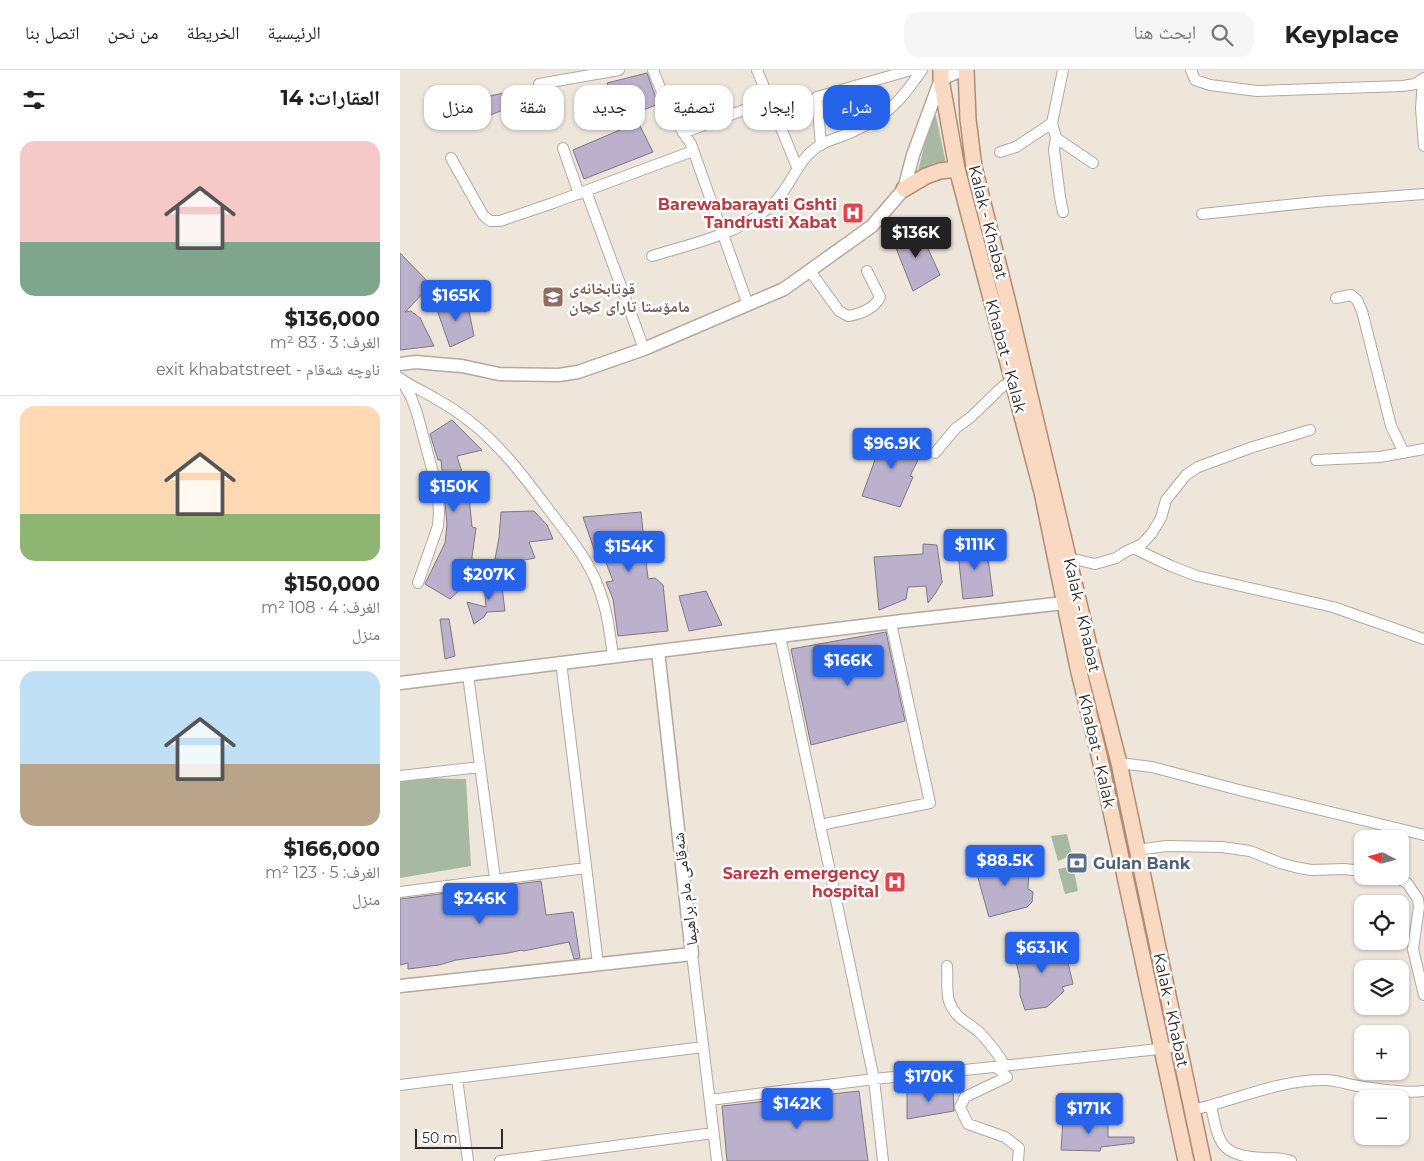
<!DOCTYPE html>
<html lang="ar">
<meta charset="utf-8">
<style>
:root{--surface:#fff;--page:#f6f6f6;--text:#222;--muted:#767676;--line:#e0e0e0;--accent:#2563eb}
body{margin:0;font-family:Montserrat,"Noto Naskh Arabic",sans-serif;background:var(--page);color:var(--text);direction:rtl;height:100vh;display:flex;flex-direction:column;font-size:19px;white-space:nowrap}
*{box-sizing:border-box;margin:0}
p{font-size:16px;color:var(--muted)}
.icon{flex:none;width:28px;height:28px;fill:none;stroke:currentColor;stroke-width:2;stroke-linecap:round;stroke-linejoin:round}
.map{position:relative;flex:1;overflow:hidden;direction:ltr}
.side{display:flex;flex-direction:column;background:var(--surface);width:400px}
.side>*{flex:none}
.guide{position:absolute;left:15px;top:15px;width:475px;height:45px;direction:rtl;display:flex;gap:10px}
.needle{width:32px;rotate:276deg}
.buttons{position:absolute;left:954px;top:760px;display:grid;gap:10px}
.buttons a{display:grid;place-items:center;width:55px;height:55px;border-radius:10px;background:var(--surface);box-shadow:0 1px 4px #0004;font-size:25px}
.scale{position:absolute;left:15px;bottom:12px;width:88px;box-sizing:border-box;padding-left:5px;border:2px solid #2e2a27;border-top:0;font-size:14px;line-height:18px;white-space:nowrap;color:#2e2a27;-webkit-text-stroke:4px #fff;paint-order:stroke}
.price{position:absolute;translate:-50% -42px;padding:0 11px;border-radius:5px;background:var(--accent);color:#fff;font-size:16px;line-height:32px;filter:drop-shadow(0 1px 2px #0008)}
.price::after{content:'';position:absolute;left:50%;top:30px;width:15px;height:11px;margin-left:-8px;background:inherit;clip-path:polygon(0 0,100% 0,50% 100%)}
.price.selected{background:#222;color:#fff}
ul{padding:0;list-style:none}
li{display:grid;align-content:center;gap:10px;height:265px;padding:0 20px}
li+li{border-top:1px solid var(--line)}
li span{display:grid;place-items:center;height:155px;border-radius:15px;color:#555}
li>.icon{margin-inline-start:auto}
span .icon{width:90px;height:90px;fill:#fffc;stroke-width:1}
li b{font-size:21px}
h2{display:flex;justify-content:space-between;align-items:center;height:60px;padding:0 20px;font-size:21px}
.tag{padding:0 18px;border-radius:15px;background:var(--surface);box-shadow:0 1px 4px #0004;font-size:18px;line-height:45px}
.tag.selected{background:var(--accent);color:#fff}
header{display:flex;align-items:center;gap:30px;box-sizing:border-box;height:70px;padding:0 25px;background:var(--surface);border-bottom:1px solid var(--line)}
header strong{font-size:24px}
nav{display:flex;gap:28px;margin-inline-start:auto;font-size:18px}
.search{width:350px;height:45px;background:var(--page);display:flex;align-items:center;gap:12px;box-sizing:border-box;padding:0 18px;border-radius:15px;color:var(--muted);font-size:19px}
main{display:flex;flex:1;min-height:0}
.map>svg:first-child{display:block}
.green{fill:#a8b9a3}
.building{fill:#bbb1cd;stroke:#7c7983}
.lines{fill:none;stroke-linecap:round;stroke-linejoin:round}
.minor-casing{stroke:#b2a9a0;stroke-width:12}
.tertiary-casing{stroke:#b2a9a0;stroke-width:15}
.primary-casing{stroke:#b08c72;stroke-width:18}
.minor{stroke:#fff;stroke-width:10}
.tertiary{stroke:#fff;stroke-width:12}
.primary{stroke:#fad9c2;stroke-width:15}
.labels{text-anchor:middle;dominant-baseline:central;stroke-width:5;stroke-linejoin:round;paint-order:stroke}
.health-label{font-size:16px;font-weight:bold;fill:#be3a42;stroke:#fff;text-anchor:end}
.street-label{font-size:16px;fill:#2e2a27;stroke:#fff}
.education-label{font-size:16px;font-weight:bold;fill:#785e54;stroke:#fff;text-anchor:start}
.service-label{font-size:16px;font-weight:bold;fill:#4e5e75;stroke:#fff;text-anchor:start}
</style>
<header>
<strong>Keyplace</strong>
<div class="search"><svg class="icon" aria-label="search" viewBox="0 0 24 24"><circle cx="10" cy="10" r="6"/><path d="M15 15l6 6"/></svg>ابحث هنا</div>
<nav><a>الرئيسية</a><a>الخريطة</a><a>من نحن</a><a>اتصل بنا</a></nav>
</header>
<main>
<div class="map">
<svg width="1024" height="1091" viewBox="0 0 1024 1091">
<rect width="100%" height="100%" fill="#eee5db"/>
<path class="green" d="M532 45 536 46 546 93H535L518 101Z
M6 708 66 709 71 796 0 808V709Z
M667 764 672 785 658 791 651 766Z
M673 796 678 821 665 824 658 799Z"/>
<path class="building" d="M247 3 258 34 234 44 253 82 184 109 173 80 222 59 207 13Z
M128 17 136 26 86 47 82 28Z
M519 159 540 205 513 221 492 168Z
M0 183 31 215 5 242 11 241 20 248 34 276 0 280Z
M67 231 74 266 50 277 36 237Z
M52 350 82 380 57 386 69 426 72 457 76 458 72 487V504L63 517 50 529 25 514 45 473 47 454 41 390H38L30 364Z
M485 362 524 378 510 406 513 407 500 437 462 426Z
M134 441 147 455 153 469 129 472 135 488 119 491 95 489 99 468 101 442Z
M241 442 248 509 255 508 263 515 268 561 218 566 213 529 206 512 213 511 205 490 197 488 183 447Z
M586 473 593 526 563 529 557 474Z
M523 474 537 475 542 512 535 524 528 533 526 516 508 517 506 529 479 540 474 487 523 484Z
M101 509 105 541 87 542 84 547 74 554 67 532 86 537 84 513Z
M306 521 322 555 289 561 279 526Z
M40 549H49L55 586 45 589Z
M486 562 505 651 411 675 391 579Z
M621 787 624 795 629 801 628 819 633 822 632 832 627 837 589 847 576 801Z
M141 811 146 845 173 842 180 888 174 889 169 872 123 881 122 880 108 883 56 890 39 895 8 899V893L0 895V829Z
M650 870 653 877 663 872 673 914 662 917 664 921 647 937 625 940 620 925V908L613 880Z
M553 1020 554 1041 507 1049V1022Z
M459 1021 468 1091H327L322 1036Z
M708 1048V1067H734V1073L701 1077 700 1081 661 1080 663 1049Z"/>
<g class="lines">
<g class="minor-casing">
<path id="minor" d="M253 0C264 29 273 48 291 74L348 235
M357 0 397 97
M791 0 795 10 810 15 857 21 1003 16 1015 14 1024 8
M1023 10 1021 38 1024 76
M139 14 219 0
M652 53 656 68 654 80 660 127 663 142
M283 63 370 30
M656 68 693 93
M421 75 417 27 511 0
M163 78 179 124
M600 82 616 77 652 53 663 0
M51 88 83 145 90 151H100L153 133 293 81
M186 121 244 279
M802 144 916 132 1024 124
M252 186C291 174 343 163 373 134 392 116 396 90 420 75 430 69 442 67 452 62 468 55 484 45 496 33 506 23 514 11 522 0
M410 201 439 241 448 246C460 244 474 239 480 227L467 201
M936 228 951 225 957 230 962 241 991 356 1004 383
M0 308C11 317 24 321 36 329 47 335 58 342 68 350 100 374 125 408 149 440 167 464 187 487 198 516 207 539 210 563 213 587
M2 311 11 327 17 343 36 414 38 428 39 442 38 456 18 513
M535 383 556 358 571 347 602 317 612 310
M916 390 980 387 1024 379
M733 478 771 496 797 506 933 537 1024 569
M669 488 695 494 716 488 725 482 742 474 752 463 761 448 766 430 786 405 798 397 853 377 910 360
M380 566 474 1009 483 1091
M161 592 198 894
M68 605 95 809
M719 693 752 697 835 719 1024 765
M0 706 80 697
M420 755 530 733 491 553
M737 780 766 776 822 777 850 781 880 793 895 797 911 800 945 799 962 801
M994 806 1007 813 1018 829 1019 837 1013 879 1024 925
M0 822 186 798
M292 884 317 1091
M547 896C548 906 546 922 549 931 556 951 570 952 582 965 590 974 599 985 605 996
M596 997 607 1007 565 1027 560 1037 568 1054 605 1067 619 1078 618 1091
M57 1008 68 1091
M0 1015 303 977
M310 1030 474 1009 584 998 768 978
M811 1036C819 1075 821 1086 864 1088 874 1088 882 1088 891 1091
M792 1040C837 1030 880 1009 926 1010 934 1010 944 1013 952 1015 972 1018 1004 1024 1024 1021
M100 1091 313 1063"/>
</g>
<g class="tertiary-casing">
<path id="tertiary" d="M0 294 16 292 37 294 62 296 99 304 159 305 178 302 244 279 384 219 472 156 504 119 513 85 541 9 562 0
M0 613 502 551 664 533
M0 916 292 884 258 581"/>
</g>
<g class="primary-casing">
<path id="primary" d="M541 0V9L557 99 642 422 678 598 699 685 786 1091
M566 0 568 49 574 97 608 233 690 580 719 693 803 1091
M504 119 526 106 540 101 557 99"/>
</g>
<use href="#minor" class="minor"/>
<use href="#tertiary" class="tertiary"/>
<use href="#primary" class="primary"/>
</g>
<defs>
<g id="hospital-square" transform="scale(1.125)"><rect x="-9" y="-9" width="18" height="18" rx="4" fill="#e0444e" stroke="#fff"/><path d="M-5-5h3v3.5h4V-5h3V5h-3V1.5h-4V5h-3Z" fill="#fff"/></g>
<g id="school-square" transform="scale(1.125)"><rect x="-9" y="-9" width="18" height="18" rx="4" fill="#8d6e63" stroke="#fff"/><path d="M0-5L7-2L0 1L-7-2ZM-4 1L0 2.5L4 1V4Q0 6-4 4Z" fill="#fff"/></g>
<g id="bank-square" transform="scale(1.125)"><rect x="-9" y="-9" width="18" height="18" rx="4" fill="#5c6f8a" stroke="#fff"/><path d="M-6-4H6V4H-6ZM0-2.3a2.3 2.3 0 1 0 0 4.6a2.3 2.3 0 1 0 0-4.6Z" fill="#fff"/></g>
</defs>
<g fill-rule="evenodd">
<use href="#hospital-square" x="453" y="143"/>
<use href="#school-square" x="153" y="227"/>
<use href="#bank-square" x="677" y="793"/>
<use href="#hospital-square" x="495" y="812"/>
</g>
<g class="labels">
<g class="health-label">
<text x="437" y="134">Barewabarayati Gshti<tspan x="437" dy="18">Tandrusti Xabat</tspan></text>
<text x="479" y="803">Sarezh emergency<tspan x="479" dy="18">hospital</tspan></text>
</g>
<g class="street-label">
<text transform="translate(588 152) rotate(76)">Kalak - Khabat</text>
<text transform="translate(606 286) rotate(75)">Khabat - Kalak</text>
<text transform="translate(682 545) rotate(77)">Kalak - Khabat</text>
<text transform="translate(697 681) rotate(77)">Khabat - Kalak</text>
<text transform="translate(285 819) rotate(-97)">شەقامی مام براهیما</text>
<text transform="translate(771 940) rotate(78)">Kalak - Khabat</text>
</g>
<g class="education-label">
<text x="169" y="218">قوتابخانەی<tspan x="169" dy="18">مامۆستا تارای کچان</tspan></text>
</g>
<g class="service-label">
<text x="693" y="793">Gulan Bank</text>
</g>
</g>
</svg>
<div class="buttons">
<a><svg class="needle" viewBox="-14 -14 28 28"><path d="M0-13l5 13h-10z" fill="#e53935"/><path d="M0 13l5-13h-10z" fill="#767676"/></svg></a>
<a><svg class="icon" aria-label="locate" viewBox="0 0 24 24"><circle cx="12" cy="12" r="6"/><path d="M12 2v4M12 18v4M2 12h4M18 12h4"/></svg></a>
<a><svg class="icon" aria-label="layers" viewBox="0 0 24 24"><path d="M12 4l9 5-9 5-9-5zM3 14l9 5 9-5"/></svg></a>
<a>+</a>
<a>−</a>
</div>
<div class="scale">50 m</div>
<b class="price selected" style="left:516px;top:189px">$136K</b>
<b class="price" style="left:56px;top:252px">$165K</b>
<b class="price" style="left:492px;top:400px">$96.9K</b>
<b class="price" style="left:54px;top:443px">$150K</b>
<b class="price" style="left:575px;top:501px">$111K</b>
<b class="price" style="left:229px;top:503px">$154K</b>
<b class="price" style="left:89px;top:531px">$207K</b>
<b class="price" style="left:448px;top:617px">$166K</b>
<b class="price" style="left:605px;top:817px">$88.5K</b>
<b class="price" style="left:80px;top:855px">$246K</b>
<b class="price" style="left:642px;top:904px">$63.1K</b>
<b class="price" style="left:529px;top:1033px">$170K</b>
<b class="price" style="left:397px;top:1060px">$142K</b>
<b class="price" style="left:689px;top:1065px">$171K</b>
<div class="guide">
<a class="tag selected">شراء</a>
<a class="tag">إيجار</a>
<a class="tag">تصفية</a>
<a class="tag">جديد</a>
<a class="tag">شقة</a>
<a class="tag">منزل</a>
</div>
</div>
<section class="side">
<h2>العقارات: 14<svg class="icon" aria-label="filters" viewBox="0 0 24 24"><path d="M4 7h16M4 17h16"/><circle cx="9" cy="7" r="2"/><circle cx="15" cy="17" r="2"/></svg></h2>
<ul>
<li><span style="background:linear-gradient(#f6c9c9 65%,#7fa58c 0)"><svg class="icon" aria-label="home" viewBox="0 0 24 24"><path d="M3 11l9-7 9 7M6 9v11h12V9"/></svg></span><div><b>$136,000</b><p>الغرف: 3 · 83 m²</p><p>ناوچە شەقام - exit khabatstreet</p></div></li>
<li><span style="background:linear-gradient(#ffd9b3 70%,#8fb573 0)"><svg class="icon" aria-label="home" viewBox="0 0 24 24"><path d="M3 11l9-7 9 7M6 9v11h12V9"/></svg></span><div><b>$150,000</b><p>الغرف: 4 · 108 m²</p><p>منزل</p></div></li>
<li><span style="background:linear-gradient(#bfe0f5 60%,#b9a48a 0)"><svg class="icon" aria-label="home" viewBox="0 0 24 24"><path d="M3 11l9-7 9 7M6 9v11h12V9"/></svg></span><div><b>$166,000</b><p>الغرف: 5 · 123 m²</p><p>منزل</p></div></li>
</ul>
</section>
</main>
